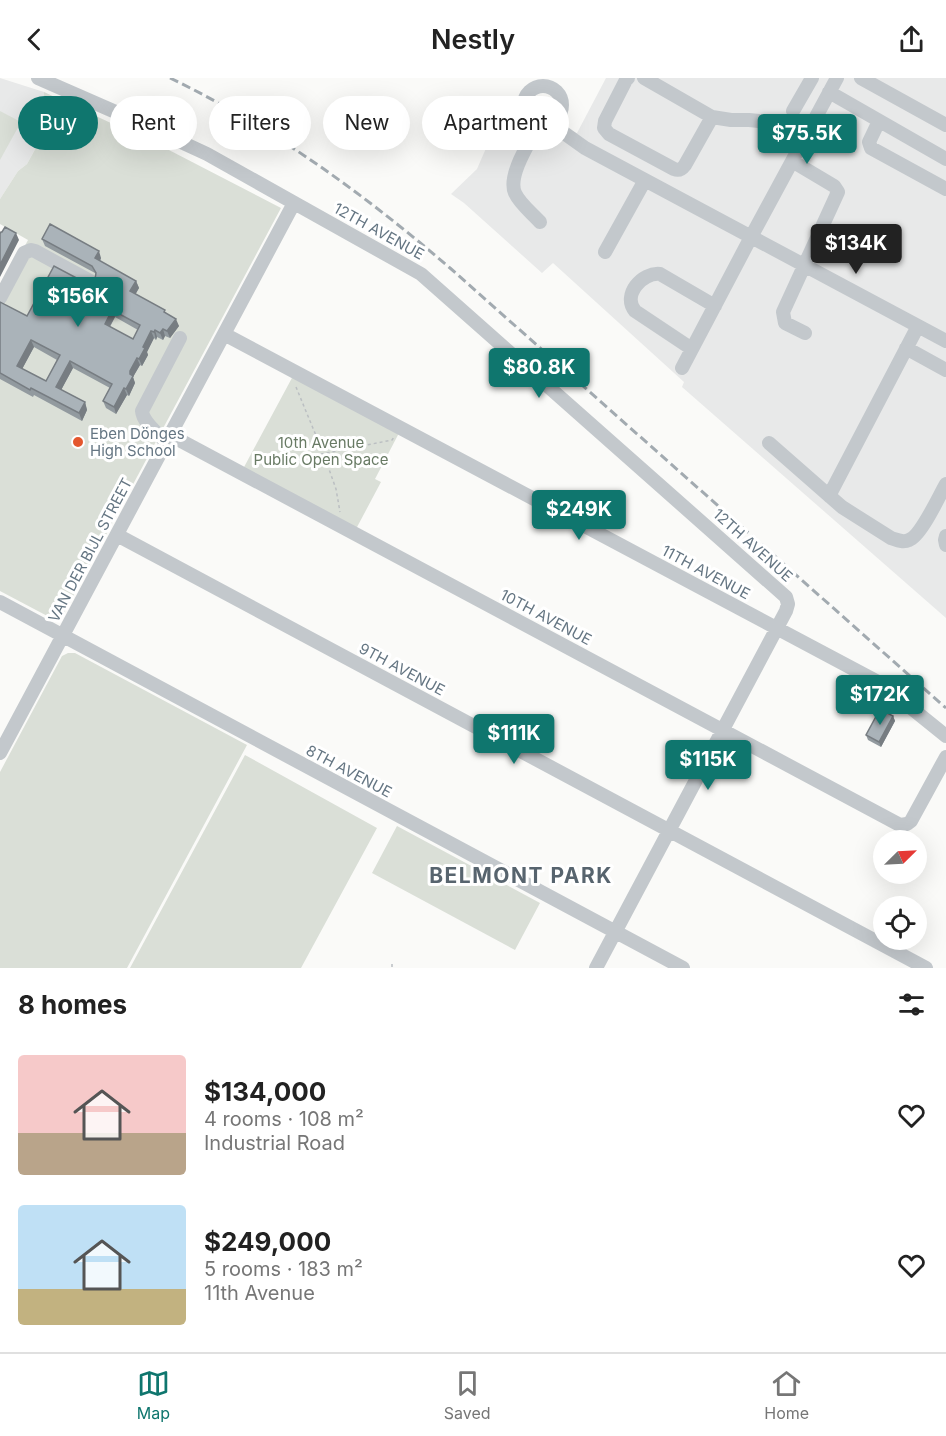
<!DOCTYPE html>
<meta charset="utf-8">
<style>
:root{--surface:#fff;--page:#f2f2f2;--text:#222;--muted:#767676;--line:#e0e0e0;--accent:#0f766e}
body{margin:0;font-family:Inter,sans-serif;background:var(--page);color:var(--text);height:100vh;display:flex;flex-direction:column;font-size:22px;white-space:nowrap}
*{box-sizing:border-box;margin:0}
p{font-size:20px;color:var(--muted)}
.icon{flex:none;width:33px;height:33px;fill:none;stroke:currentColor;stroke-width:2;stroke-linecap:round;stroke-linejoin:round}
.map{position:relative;height:890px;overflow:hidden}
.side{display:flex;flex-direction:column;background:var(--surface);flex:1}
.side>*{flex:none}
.top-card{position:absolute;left:18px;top:18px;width:600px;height:54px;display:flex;gap:12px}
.needle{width:39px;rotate:66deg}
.fabs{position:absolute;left:873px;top:752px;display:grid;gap:12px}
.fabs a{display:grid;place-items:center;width:54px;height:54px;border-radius:50%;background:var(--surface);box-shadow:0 6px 24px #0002;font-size:30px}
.price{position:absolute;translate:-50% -51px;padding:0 14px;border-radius:6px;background:var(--accent);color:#fff;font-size:20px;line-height:39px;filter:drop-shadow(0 2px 3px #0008)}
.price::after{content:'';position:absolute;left:50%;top:36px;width:18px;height:14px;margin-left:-9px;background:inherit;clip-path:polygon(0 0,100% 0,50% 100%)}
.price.on{background:#222;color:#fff}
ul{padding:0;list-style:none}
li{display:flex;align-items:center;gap:18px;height:150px;padding:0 18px}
li span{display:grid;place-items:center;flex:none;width:168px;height:120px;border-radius:6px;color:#555}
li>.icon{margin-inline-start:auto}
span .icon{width:72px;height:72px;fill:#fffc;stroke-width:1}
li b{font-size:26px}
h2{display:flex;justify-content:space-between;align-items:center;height:72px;padding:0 18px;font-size:26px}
.chip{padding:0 21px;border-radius:27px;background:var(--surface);box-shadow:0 6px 24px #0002;font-size:21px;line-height:54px}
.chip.on{background:var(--accent);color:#fff}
header{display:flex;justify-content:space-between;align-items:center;height:78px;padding:0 18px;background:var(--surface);font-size:27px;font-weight:600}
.tabs{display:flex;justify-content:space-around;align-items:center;height:84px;border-top:2px solid var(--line);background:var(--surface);font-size:16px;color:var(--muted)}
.tabs a{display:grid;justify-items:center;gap:3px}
.tabs .on{color:var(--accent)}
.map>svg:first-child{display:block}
.built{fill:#e8e9e9}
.green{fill:#dadfd7}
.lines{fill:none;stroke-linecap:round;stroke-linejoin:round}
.path{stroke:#bbbfc2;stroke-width:1.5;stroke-dasharray:3 3;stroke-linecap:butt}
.minor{stroke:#c3c8cc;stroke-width:14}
.rail{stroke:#a2aab0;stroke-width:3;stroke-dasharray:9 4.5;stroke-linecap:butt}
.wall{fill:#929a9f;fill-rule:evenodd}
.shaded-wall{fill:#777d82}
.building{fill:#aab3b9;stroke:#777d82;stroke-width:1.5;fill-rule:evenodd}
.poi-dot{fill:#e4572e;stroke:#fff;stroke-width:2}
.labels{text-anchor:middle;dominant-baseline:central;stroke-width:6;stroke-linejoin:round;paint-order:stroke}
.street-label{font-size:15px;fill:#657683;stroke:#fff}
.poi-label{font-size:15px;fill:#657683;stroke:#fff;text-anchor:start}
.park-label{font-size:15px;fill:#687a64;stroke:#fff}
.district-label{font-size:21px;font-weight:bold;letter-spacing:1.5px;fill:#57646e;stroke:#fff}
</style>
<header><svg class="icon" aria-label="back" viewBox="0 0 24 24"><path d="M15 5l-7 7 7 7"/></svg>Nestly<svg class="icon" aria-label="share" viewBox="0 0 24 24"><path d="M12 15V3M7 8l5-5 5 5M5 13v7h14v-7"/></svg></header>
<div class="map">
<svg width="946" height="890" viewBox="0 0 946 890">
<rect width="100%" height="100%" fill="#fafaf8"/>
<path class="built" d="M0 0 44 14V55L27 86 18 93 0 121Z
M606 0H946V540L682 309 684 304 553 185 542 195 464 125 451 116 477 91 500 38 577 55Z"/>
<path class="green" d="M44 14 167 71 281 130 62 539 53 541 0 513V215L28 162 0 146V121L18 93 27 86 44 55Z
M0 33 21 44 0 82Z
M293 298 399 355 375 401 381 404 356 451 243 391Z
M68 575H75L247 667 127 890H0V694L62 578Z
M245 677 377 750 301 890H130Z
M397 748 540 825 515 872 372 795Z"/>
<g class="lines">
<path class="path" d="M296 309 324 377 336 411 340 434
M256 389 392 362 394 359
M392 886V890"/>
<path class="minor" d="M38 0 127 39 207 76 421 196 786 519 788 526 786 533 596 890
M628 0 626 2 605 43 604 50 609 56 674 91C679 93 682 91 685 87L712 39
M644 0 712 39 731 42H749L759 43 780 52 802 65
M861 0 946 47
M524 27a19 19 0 1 1 38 0a19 19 0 1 1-38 0Z
M829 14 946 81
M793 33 812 0
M879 43 869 64 871 70 946 111
M550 45 585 70 946 263
M539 46C531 62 507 97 515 115 520 126 532 135 540 144
M792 83 834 108 838 114 783 234 785 245 805 255
M605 174 645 102
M0 220 24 175 31 172 35 173 90 203
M224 256 876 603 884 608 946 658
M906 270 946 292
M692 271 635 233C622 217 642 194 660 196L715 228
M682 290 751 159 837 0
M170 357 900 747 907 746 911 743 946 679
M166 364C158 355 143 345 142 333L180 260
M769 365 842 429 891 460C897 462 903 465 909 462 921 458 939 418 946 406
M829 418 918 248
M117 457 926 890
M946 458 945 462 946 467
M0 524 683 890
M0 675 294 125"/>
<path class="rail" d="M170 0C272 49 364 116 450 190L946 630"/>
</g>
<path class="wall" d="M42 161 101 180 100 183 136 203 139 210 135 216 166 235 179 248 170 260 165 258 163 262 157 259 156 262 154 260 147 274 148 277 142 288 140 287 133 299 135 305 129 318 127 317 116 336 106 330 103 323 110 310 73 290 61 312 85 324 87 332 82 343 34 317 33 319 0 301V224L27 238 84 204 88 205 95 201 96 197 95 195 45 168ZM115 239 138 252 133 261 110 249ZM34 269 57 282 46 303 22 291Z
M893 638 895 643 881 669 868 662 866 657Z"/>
<path class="shaded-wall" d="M16 155 19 162 0 199V187Z
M99 173 101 180 98 187 95 180Z
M136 203 139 210 133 221 130 213Z
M112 232 115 239 107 253 105 246Z
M176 241 179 248 170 260 167 253Z
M163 251 165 258 163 262 160 255Z
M155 252 157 259 156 262 154 254Z
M151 253 154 260 147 274 148 277 142 288 139 281 143 269Z
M31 262 34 269 20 295 17 288Z
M137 280 140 287 133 299 135 305 129 318 126 311 130 293Z
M70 283 73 290 59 316 56 309Z
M124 310 127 317 116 336 114 329Z
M85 324 87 332 82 343 79 335Z
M893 638 895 643 881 669 879 664Z"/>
<path class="building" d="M50 146 99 173 95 180 136 203 130 213 165 232 164 234 176 241 167 253 163 251 160 255 155 252 154 254 151 253 143 269 145 270 139 281 137 280 130 293V296L133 298 126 311 124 310 114 329 103 323 112 306 70 283 56 309 85 324 79 335 31 310 30 312 0 295V224L27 238 54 188 84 204 88 205 95 201 96 195 92 188 42 161ZM112 232 140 247 133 261 105 246ZM31 262 60 277 46 303 17 288Z
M5 149 16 155 0 187V156L1 154H2Z
M880 631 893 638 879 664 866 657Z"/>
<circle class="poi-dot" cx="78" cy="364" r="6"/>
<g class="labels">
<g class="street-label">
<text transform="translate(379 153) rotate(29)">12TH AVENUE</text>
<text transform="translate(753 467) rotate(42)">12TH AVENUE</text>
<text transform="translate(90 472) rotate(-62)">VAN DER BIJL STREET</text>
<text transform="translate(706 494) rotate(28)">11TH AVENUE</text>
<text transform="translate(546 539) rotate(28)">10TH AVENUE</text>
<text transform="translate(402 591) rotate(28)">9TH AVENUE</text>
<text transform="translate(349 693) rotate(28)">8TH AVENUE</text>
</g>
<g class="poi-label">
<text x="90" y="355">Eben Dönges<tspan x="90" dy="17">High School</tspan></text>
</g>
<g class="park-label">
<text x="321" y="364">10th Avenue<tspan x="321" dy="17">Public Open Space</tspan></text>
</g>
<g class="district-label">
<text x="521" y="797">BELMONT PARK</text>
</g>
</g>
</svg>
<div class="fabs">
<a><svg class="needle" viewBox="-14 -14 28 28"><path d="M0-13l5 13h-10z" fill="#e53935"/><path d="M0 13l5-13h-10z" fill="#767676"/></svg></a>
<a><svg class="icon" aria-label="locate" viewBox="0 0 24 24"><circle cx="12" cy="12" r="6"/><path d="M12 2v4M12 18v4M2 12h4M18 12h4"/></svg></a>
</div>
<b class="price" style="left:807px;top:87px">$75.5K</b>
<b class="price on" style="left:856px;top:197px">$134K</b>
<b class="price" style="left:78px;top:250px">$156K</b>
<b class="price" style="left:539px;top:321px">$80.8K</b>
<b class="price" style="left:579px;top:463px">$249K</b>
<b class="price" style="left:880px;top:648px">$172K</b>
<b class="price" style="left:514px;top:687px">$111K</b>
<b class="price" style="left:708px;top:713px">$115K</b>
<div class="top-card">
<a class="chip on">Buy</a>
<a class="chip">Rent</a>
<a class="chip">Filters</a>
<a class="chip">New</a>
<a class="chip">Apartment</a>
</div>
</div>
<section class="side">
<h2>8 homes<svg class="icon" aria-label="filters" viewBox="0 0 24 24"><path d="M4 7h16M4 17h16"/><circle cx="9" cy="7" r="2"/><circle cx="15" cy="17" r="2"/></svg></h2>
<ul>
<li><span style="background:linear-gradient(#f6c9c9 65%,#b9a48a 0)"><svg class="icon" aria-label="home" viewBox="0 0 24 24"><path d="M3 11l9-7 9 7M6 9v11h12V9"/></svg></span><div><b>$134,000</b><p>4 rooms · 108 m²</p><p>Industrial Road</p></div><svg class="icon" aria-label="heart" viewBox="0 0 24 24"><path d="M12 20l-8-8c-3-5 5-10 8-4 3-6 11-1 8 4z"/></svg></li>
<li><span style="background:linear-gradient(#bfe0f5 70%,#c2b280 0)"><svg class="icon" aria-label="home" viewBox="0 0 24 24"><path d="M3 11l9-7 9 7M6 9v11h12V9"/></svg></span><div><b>$249,000</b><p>5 rooms · 183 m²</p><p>11th Avenue</p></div><svg class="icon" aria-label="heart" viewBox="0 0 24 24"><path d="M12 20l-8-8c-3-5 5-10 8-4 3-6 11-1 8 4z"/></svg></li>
</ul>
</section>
<nav class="tabs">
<a class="on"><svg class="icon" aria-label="map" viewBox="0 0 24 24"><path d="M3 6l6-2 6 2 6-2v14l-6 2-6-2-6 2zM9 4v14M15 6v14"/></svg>Map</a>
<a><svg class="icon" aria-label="saved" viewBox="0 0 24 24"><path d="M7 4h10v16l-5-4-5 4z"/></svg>Saved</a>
<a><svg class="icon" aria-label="home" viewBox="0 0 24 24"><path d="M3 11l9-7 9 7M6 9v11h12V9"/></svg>Home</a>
</nav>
